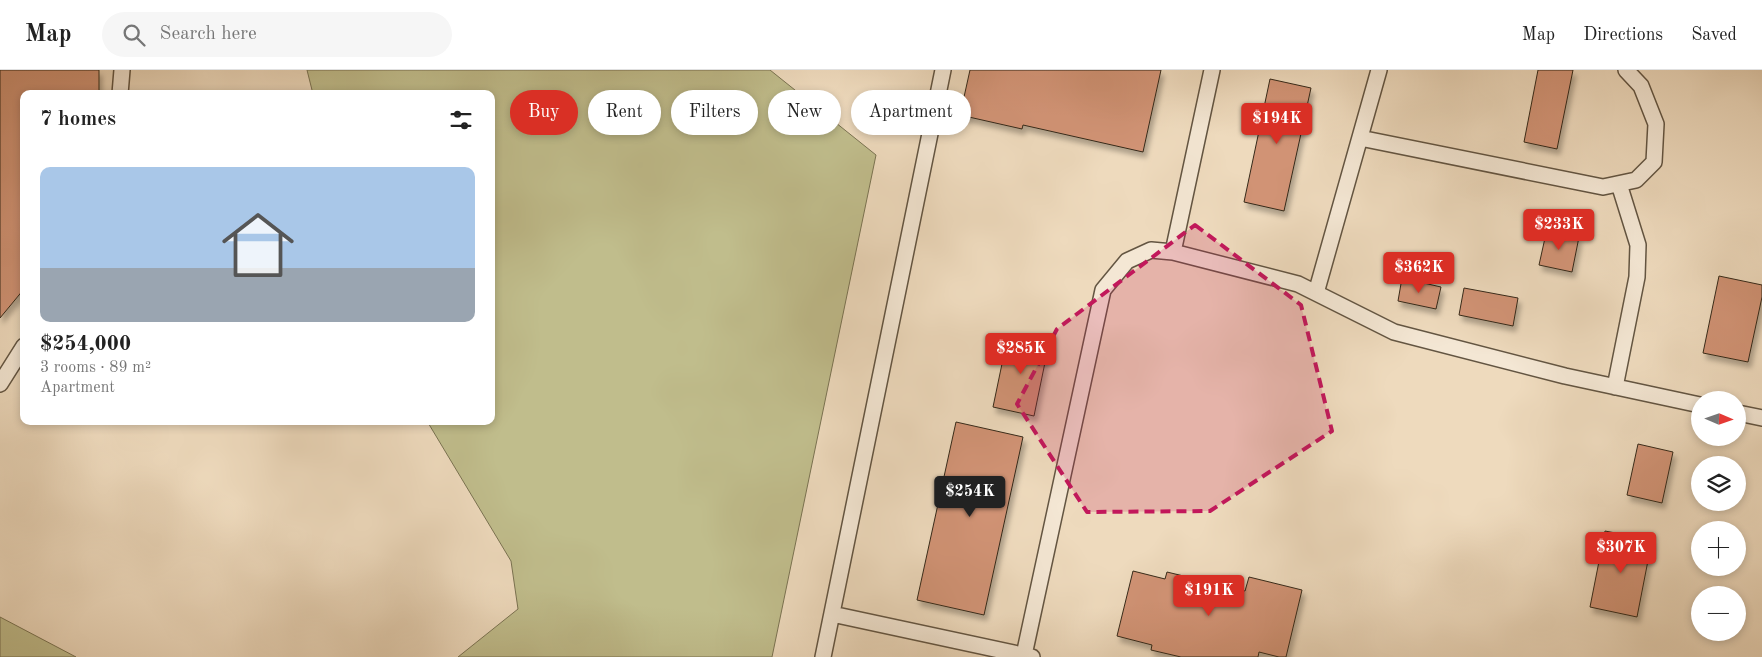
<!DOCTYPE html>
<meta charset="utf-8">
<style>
:root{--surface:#fff;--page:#f6f6f6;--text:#222;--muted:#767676;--line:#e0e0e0;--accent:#d93025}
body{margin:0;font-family:"Old Standard TT",serif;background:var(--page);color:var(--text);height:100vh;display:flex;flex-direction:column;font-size:19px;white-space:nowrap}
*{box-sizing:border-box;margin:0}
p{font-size:16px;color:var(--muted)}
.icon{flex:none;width:28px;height:28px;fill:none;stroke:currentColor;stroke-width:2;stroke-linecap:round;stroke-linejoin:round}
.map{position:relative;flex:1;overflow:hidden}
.details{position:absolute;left:20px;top:20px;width:475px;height:335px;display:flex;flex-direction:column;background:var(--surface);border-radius:10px;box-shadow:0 2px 8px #0003}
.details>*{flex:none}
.top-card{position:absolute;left:510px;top:20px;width:475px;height:45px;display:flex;gap:10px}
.needle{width:32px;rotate:92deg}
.fabs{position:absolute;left:1691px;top:321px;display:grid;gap:10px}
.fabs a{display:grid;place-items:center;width:55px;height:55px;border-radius:50%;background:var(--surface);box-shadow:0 2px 8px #0003;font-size:25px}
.price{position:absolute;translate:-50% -42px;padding:0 11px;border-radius:5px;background:var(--accent);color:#fff;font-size:16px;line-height:32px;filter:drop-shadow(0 1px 2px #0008)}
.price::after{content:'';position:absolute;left:50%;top:30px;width:15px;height:11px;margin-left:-8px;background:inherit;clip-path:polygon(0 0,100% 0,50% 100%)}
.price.current{background:#222;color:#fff}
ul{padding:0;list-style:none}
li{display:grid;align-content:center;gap:10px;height:265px;padding:0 20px}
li+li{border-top:1px solid var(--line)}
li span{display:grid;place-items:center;height:155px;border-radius:10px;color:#555}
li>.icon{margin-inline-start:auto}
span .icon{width:90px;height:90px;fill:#fffc;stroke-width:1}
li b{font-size:21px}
h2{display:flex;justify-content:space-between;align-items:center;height:60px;padding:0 20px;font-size:21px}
.pill{padding:0 18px;border-radius:22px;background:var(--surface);box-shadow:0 2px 8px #0003;font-size:18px;line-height:45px}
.pill.current{background:var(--accent);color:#fff}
header{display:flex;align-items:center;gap:30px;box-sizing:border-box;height:70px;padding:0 25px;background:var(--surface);border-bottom:1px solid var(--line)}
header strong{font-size:24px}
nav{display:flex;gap:28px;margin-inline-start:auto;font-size:18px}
.search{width:350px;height:45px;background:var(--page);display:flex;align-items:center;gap:12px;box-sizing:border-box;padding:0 18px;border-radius:28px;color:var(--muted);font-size:19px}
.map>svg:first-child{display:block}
.green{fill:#c0bd8c;stroke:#7a7352}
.building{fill:#d19375;stroke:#352919;filter:url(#shadow)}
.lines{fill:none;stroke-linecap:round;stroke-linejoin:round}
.service-casing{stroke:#635542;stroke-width:18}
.service{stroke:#f4e7d4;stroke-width:15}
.marked{fill:#c2185b;fill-opacity:0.2;stroke:#c2185b;stroke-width:4;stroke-dasharray:10 6;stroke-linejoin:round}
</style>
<header>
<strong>Map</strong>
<div class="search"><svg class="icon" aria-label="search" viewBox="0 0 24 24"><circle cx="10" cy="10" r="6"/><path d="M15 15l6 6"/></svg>Search here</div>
<nav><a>Map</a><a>Directions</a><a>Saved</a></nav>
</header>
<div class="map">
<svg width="1762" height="587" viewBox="0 0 1762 587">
<defs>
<filter id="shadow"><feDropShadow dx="3" dy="5.5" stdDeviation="2.5" flood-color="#0004"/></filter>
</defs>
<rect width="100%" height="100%" fill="#eedabd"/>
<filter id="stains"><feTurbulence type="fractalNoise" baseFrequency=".004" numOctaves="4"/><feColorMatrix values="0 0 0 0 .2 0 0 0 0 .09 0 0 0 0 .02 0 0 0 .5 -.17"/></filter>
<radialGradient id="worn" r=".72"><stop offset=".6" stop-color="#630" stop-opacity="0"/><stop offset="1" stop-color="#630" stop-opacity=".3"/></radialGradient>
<path class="green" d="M307 0H770L876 85 772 587H458L518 539 511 491 427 351H491V24H313Z
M0 547 76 587H0Z"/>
<path class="building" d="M0 0H99V24H24V219L0 248Z
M970 0H1161L1143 82 1023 55 1022 59 960 45Z
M1538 0H1573L1557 79 1524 72Z
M1270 9 1311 18 1284 141 1244 132Z
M1547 159 1579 167 1572 202 1539 195Z
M1719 206 1762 215V227L1748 292 1703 283Z
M1402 208 1441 217 1436 239 1398 231Z
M1464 218 1518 228 1513 256 1459 245Z
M1008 265 1049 273 1034 346 993 337Z
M956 352 1023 367 984 545 917 530Z
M1638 374 1673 382 1662 433 1627 425Z
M1605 461 1652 470 1637 547 1590 537Z
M1133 501 1165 509 1167 502 1245 521 1249 507 1302 520 1286 587H1279L1259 582 1258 587H1181L1151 580 1152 575 1117 566Z"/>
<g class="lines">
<g class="service-casing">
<path id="service" d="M120 24 122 0
M1360 68 1603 117 1636 110 1654 92 1656 54 1641 16 1626 0
M1173 182 1212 0
M1316 223 1379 0
M0 314 24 276
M1615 317 1637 207 1638 175 1619 114
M1738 343 1762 348
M832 544 1032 587
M1024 585 1103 220 1127 191 1151 180 1173 182 1298 214 1394 262 1565 306 1700 335
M823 587 943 0"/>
</g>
<use href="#service" class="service"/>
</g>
<path class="marked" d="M1195 155 1301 235 1332 361 1210 441 1087 442 1017 334 1057 259Z"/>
<rect width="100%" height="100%" filter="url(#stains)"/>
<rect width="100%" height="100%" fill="url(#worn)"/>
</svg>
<div class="fabs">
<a><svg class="needle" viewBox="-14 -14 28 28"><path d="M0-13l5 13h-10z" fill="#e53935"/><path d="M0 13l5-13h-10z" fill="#767676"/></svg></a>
<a><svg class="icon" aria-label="layers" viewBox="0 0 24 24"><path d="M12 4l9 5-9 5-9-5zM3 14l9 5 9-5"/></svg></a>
<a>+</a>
<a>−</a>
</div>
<b class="price" style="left:1277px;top:75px">$194K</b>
<b class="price" style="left:1559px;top:181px">$233K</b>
<b class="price" style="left:1419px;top:224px">$362K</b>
<b class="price" style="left:1021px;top:305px">$285K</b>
<b class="price current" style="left:970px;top:448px">$254K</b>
<b class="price" style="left:1621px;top:504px">$307K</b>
<b class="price" style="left:1209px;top:547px">$191K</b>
<div class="top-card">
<a class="pill current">Buy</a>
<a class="pill">Rent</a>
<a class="pill">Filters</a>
<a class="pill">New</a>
<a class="pill">Apartment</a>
</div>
<section class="details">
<h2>7 homes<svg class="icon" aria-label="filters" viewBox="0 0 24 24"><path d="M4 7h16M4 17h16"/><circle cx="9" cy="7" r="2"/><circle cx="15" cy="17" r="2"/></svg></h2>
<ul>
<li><span style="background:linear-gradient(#a9c7e8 65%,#9aa5b1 0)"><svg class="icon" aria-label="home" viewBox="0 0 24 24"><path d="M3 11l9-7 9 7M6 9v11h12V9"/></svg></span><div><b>$254,000</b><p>3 rooms · 89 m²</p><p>Apartment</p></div></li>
</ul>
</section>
</div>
